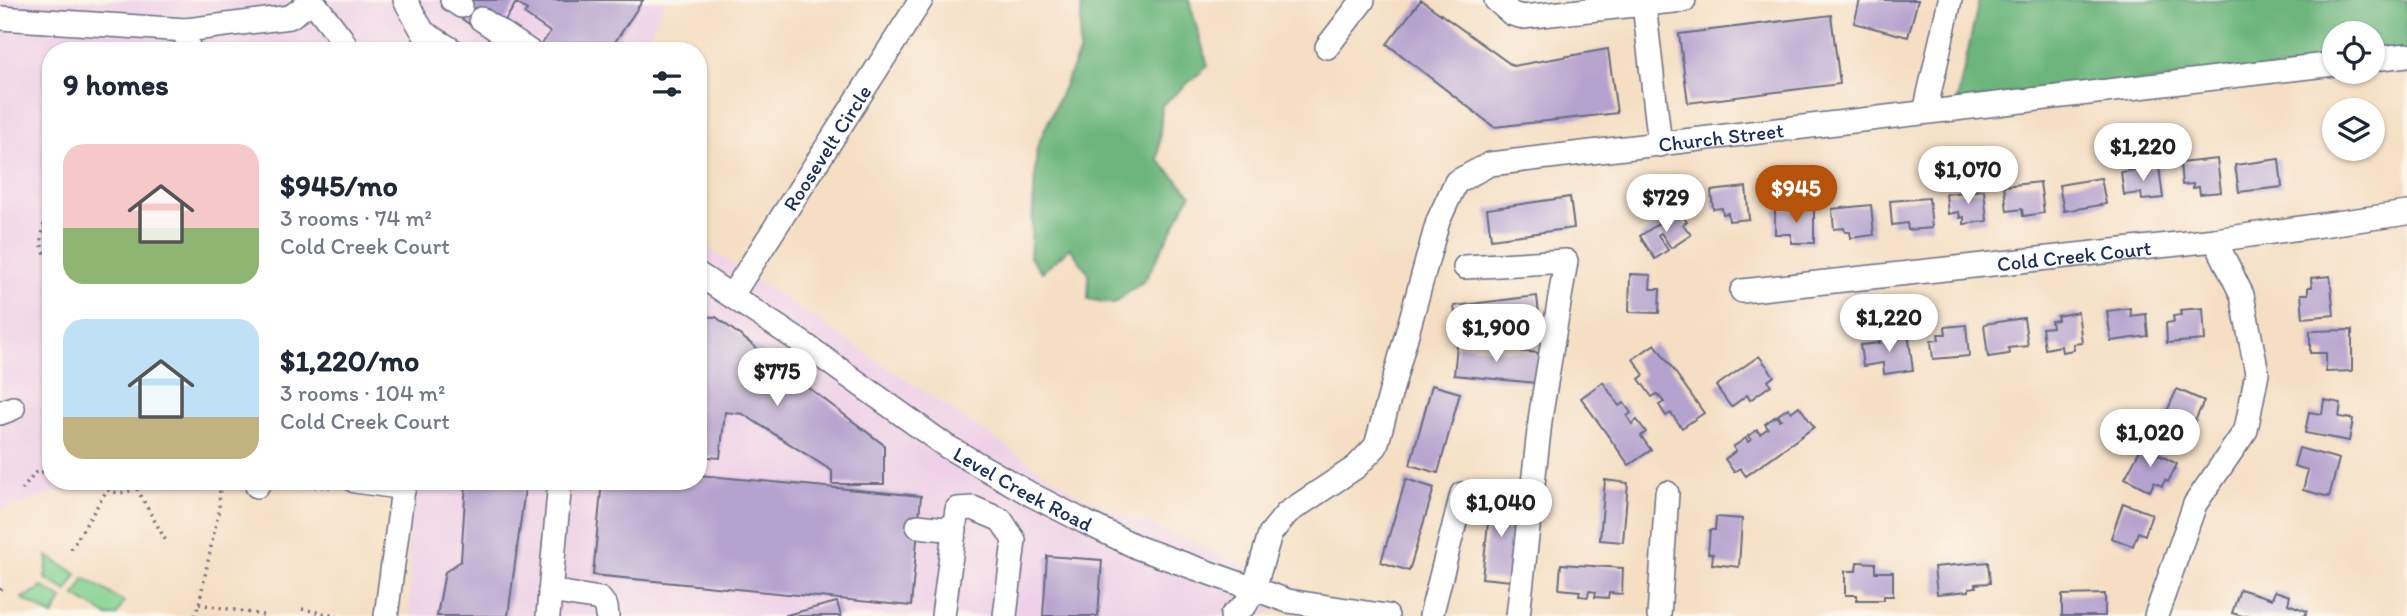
<!DOCTYPE html>
<meta charset="utf-8">
<style>
:root{--surface:#fff;--page:#f6f6f7;--text:#1f2937;--muted:#747a83;--accent:#b45309}
body{margin:0;font-family:Itim,sans-serif;background:var(--page);color:var(--text);height:100vh;display:flex;flex-direction:column;font-size:26px;white-space:nowrap}
*{box-sizing:border-box;margin:0}
p{font-size:23px;color:var(--muted)}
.icon{flex:none;width:38px;height:38px;fill:none;stroke:currentColor;stroke-width:2;stroke-linecap:round;stroke-linejoin:round}
.map{position:relative;flex:1;overflow:hidden}
.side{position:absolute;left:42px;top:42px;width:665px;height:448px;display:flex;flex-direction:column;background:var(--surface);border-radius:28px;box-shadow:0 2px 5px #0004}
.side>*{flex:none}
.fabs{position:absolute;left:2322px;top:21px;display:grid;gap:14px}
.fabs a{display:grid;place-items:center;width:63px;height:63px;border-radius:50%;background:var(--surface);box-shadow:0 2px 5px #0004;font-size:35px}
.price{position:absolute;translate:-50% -60px;padding:0 16px;border-radius:24px;background:#fff;color:#222;font-size:23px;line-height:46px;filter:drop-shadow(0 2px 4px #0008)}
.price::after{content:'';position:absolute;left:50%;top:42px;width:21px;height:16px;margin-left:-10px;background:inherit;clip-path:polygon(0 0,100% 0,50% 100%)}
.price.selected{background:var(--accent);color:#fff}
ul{padding:0;list-style:none}
li{display:flex;align-items:center;gap:21px;height:175px;padding:0 21px}
li span{display:grid;place-items:center;flex:none;width:196px;height:140px;border-radius:21px;color:#555}
li>.icon{margin-inline-start:auto}
span .icon{width:84px;height:84px;fill:#fffc;stroke-width:1}
li b{font-size:30px}
h2{display:flex;justify-content:space-between;align-items:center;height:84px;padding:0 21px;font-size:30px}
.map>svg:first-child{display:block}
.built{fill:#efd0e7}
.green{fill:#85d392;stroke:#508178;stroke-width:2}
.forest{fill:#6cb57c;stroke:#44726d;stroke-width:2}
.building{fill:#b5a3cf}
.lines{fill:none;stroke-linecap:round;stroke-linejoin:round}
.minor-casing{stroke:#676c81;stroke-width:26}
.path{stroke:#676c81;stroke-width:3.5;stroke-dasharray:2 5;stroke-linecap:butt}
.minor{stroke:#fff;stroke-width:23}
.labels{text-anchor:middle;dominant-baseline:central;stroke-width:6;stroke-linejoin:round;paint-order:stroke}
.street-label{font-size:21px;fill:#1b2f5e;stroke:#fbf7ec}
</style>
<div class="map">
<svg width="2407" height="616" viewBox="0 0 2407 616">
<rect width="100%" height="100%" fill="#fbf7ec"/>
<filter id="ink" filterUnits="userSpaceOnUse"><feTurbulence type="fractalNoise" baseFrequency=".0143" numOctaves="2"/><feDisplacementMap in="SourceGraphic" scale="14" xChannelSelector="R" yChannelSelector="G"/><feConvolveMatrix kernelMatrix="1 2 1 2 8 2 1 2 1" color-interpolation-filters="sRGB"/></filter>
<filter id="wash" filterUnits="userSpaceOnUse"><feTurbulence type="fractalNoise" baseFrequency=".00686" numOctaves="4" result="noise"/><feDisplacementMap in="SourceGraphic" scale="28" xChannelSelector="R" yChannelSelector="G"/><feGaussianBlur stdDeviation="1.57" result="paint"/><feColorMatrix in="noise" values="0 0 0 0 0 0 0 0 0 0 0 0 0 0 0 0 0 1.4 0 .05"/><feComposite in="paint" operator="in"/></filter>
<g filter="url(#wash)">
<rect width="100%" height="100%" fill="#f5dec3"/>
<path class="built" d="M0 0H666L641 51H51V481H95L0 510Z
M698 241 1079 495 1327 600 1250 616H410L407 481H698Z"/>
<path class="green" d="M47 556 77 574 67 591 45 578 48 562Z
M85 578 124 602 116 616H108L75 596Z
M41 586 62 599 53 616 22 598 38 590Z"/>
<path class="forest" d="M1082 0H1189L1208 66 1162 105 1158 160 1191 194 1145 280 1113 304 1088 299 1089 274 1070 248 1042 272 1030 257 1037 147 1079 53Z
M1979 0H2407V56L2373 60V33H2334V63L1957 101Z"/>
<g id="blocks">
<path class="building" d="M465 0H643L609 51H546L540 47 550 32 524 14 527 10 516 3 504 22 475 28 456 15Z
M1421 0 1513 66 1608 49 1617 113 1494 127 1387 44Z
M1860 0H1918L1908 37 1854 23Z
M1831 15 1840 84 1688 103 1679 34Z
M2217 159 2221 192 2200 194 2199 187 2193 188V184L2182 185 2180 163Z
M2279 159 2282 187 2239 192 2235 165Z
M2159 167 2163 198 2142 200 2141 193 2124 195 2121 172Z
M2101 178 2106 204 2064 211 2059 185Z
M2040 182 2044 213 2023 216 2022 209 2007 211 2004 186Z
M1746 187 1749 219 1729 221 1728 213 1723 214 1722 208 1713 209 1711 191Z
M1984 190 1987 221 1964 224V217L1960 218 1959 212 1948 214 1946 194Z
M1570 197 1574 228 1491 239 1487 209Z
M1929 198 1932 228 1908 230 1907 223 1892 225 1890 201Z
M1871 205 1874 235 1851 238 1850 232H1845L1844 228 1834 229 1832 209Z
M1679 210 1687 222 1683 224 1691 235 1671 248 1661 233 1658 235 1668 250 1655 259 1640 236Z
M1775 210H1814V243H1791V234H1775Z
M1630 274 1651 275 1650 289H1660L1659 313 1629 312Z
M2330 276 2334 315 2303 318 2301 294H2308V287H2312L2311 278Z
M1537 296 1540 324 1458 335 1454 306Z
M2130 308 2131 316 2146 314 2148 336 2111 341 2107 311Z
M2203 308 2205 340 2167 343 2166 323 2174 322 2173 316 2181 315 2180 310Z
M2078 312 2082 343 2073 344 2074 350 2062 352 2061 346 2045 349 2042 328 2052 327 2051 321 2058 320 2057 316Z
M698 316 716 317 884 445V484H832V471L743 414 725 412 720 458 698 456Z
M2024 318 2028 346 2008 348 2009 354 1988 357 1984 324Z
M1966 325 1969 356 1933 359 1931 341 1939 340 1938 334H1946L1945 327Z
M2352 330V371L2326 372V353H2310V331Z
M1908 333 1913 370 1884 374 1883 363 1863 366 1860 345 1880 343 1879 337Z
M1655 344 1704 413 1682 428 1671 413 1666 416 1659 405 1664 402 1657 394 1652 397 1639 379 1644 375 1633 359Z
M1457 345 1539 353 1536 383 1454 375Z
M1759 356 1774 376 1768 381 1771 385 1750 400 1747 395 1731 407 1716 386Z
M1603 382 1619 406 1624 403 1631 413 1627 416 1632 424 1637 420 1646 432 1641 436 1651 450 1629 465 1581 398Z
M1432 385 1460 393 1438 473 1410 465Z
M2177 389 2204 401 2195 421 2189 418 2183 431 2162 422Z
M2324 400 2341 403 2339 417 2353 419 2349 441 2305 433 2309 412 2322 414Z
M1799 406 1814 427 1746 476 1740 468 1734 472 1725 459 1736 451 1733 447 1746 438 1748 442 1751 440 1748 436 1757 430 1760 434 1768 428 1765 424 1776 416 1779 420 1781 419 1778 415 1788 408 1791 412Z
M2142 446 2177 464 2168 482 2165 480 2162 486 2154 482 2150 491 2125 478Z
M2299 448 2339 459 2329 497 2303 490 2308 470 2294 466Z
M698 475 921 496 911 606 593 575 602 481H698Z
M1406 479 1434 488 1409 571 1381 562Z
M1605 480 1628 483 1623 542 1600 540Z
M466 481H526L508 616H437L445 572 461 561Z
M1491 496 1520 500 1511 581 1482 578Z
M2123 503 2152 514 2145 535 2138 532 2133 546 2111 538Z
M1716 517 1742 519 1739 567 1712 564 1713 554 1708 553 1710 530H1715Z
M1047 556 1102 560 1098 616H1043Z
M1857 562 1875 563V572H1893V596H1884V600H1857V595H1845V571H1856Z
M1988 562 1990 583 1975 584 1976 587 1969 588V591L1937 594 1934 567Z
M1561 564 1623 568 1622 594 1609 593 1608 598 1595 597 1596 592 1589 591 1588 597 1579 596 1580 591 1559 589Z
M2240 589 2272 599 2275 591 2290 596 2288 604 2307 611 2305 616H2242L2232 613Z
M2105 594V616H2062V595Z
M837 602 841 616H786V615Z"/>
</g>
</g>
<g filter="url(#ink)">
<use href="#blocks" fill-opacity="0" stroke="#676c81" stroke-width="2"/>
<g class="lines">
<g class="minor-casing">
<g id="minor">
<path d="M312 0 342 39 348 51"/>
<path d="M405 0 423 32 454 51"/>
<path d="M452 0 461 6"/>
<path d="M1496 0 1512 14 1523 17 1644 4 1660 145"/>
<path d="M1644 0V4L1684 0"/>
<path d="M0 18 186 30"/>
<path d="M481 19 529 51"/>
<path d="M1327 47 1363 0"/>
<path d="M188 51 186 30 290 17 311 2"/>
<path d="M2373 59 2407 55"/>
<path d="M1925 112 1950 0"/>
<path d="M1465 267 1566 261 1541 413 1518 616"/>
<path id="s1" d="M698 274 804 344 946 446 1032 495 1085 522 1139 548 1288 601 1387 616"/>
<path id="s2" d="M1742 291 2215 240 2407 213"/>
<path id="s3" d="M732 295 921 0"/>
<path d="M0 413 13 408"/>
<path d="M355 481 404 488"/>
<path d="M257 486 260 481"/>
<path d="M918 526 955 530"/>
<path d="M550 591 600 599 606 607 607 616"/>
<path d="M386 616 404 481"/>
<path d="M548 616 560 481"/>
<path d="M943 616 957 509 973 508 1001 520 1014 540 1005 616"/>
<path id="s4" d="M1232 616 1246 604 1254 589 1270 534 1287 513 1356 467 1376 446 1438 221 1456 182 1490 164 2334 64"/>
<path d="M1431 616 1462 494"/>
<path d="M1659 616 1667 493"/>
<path d="M2156 616 2195 504 2246 430 2257 373 2242 295 2215 240"/>
</g>
</g>
<path class="path" d="M51 183 41 242 43 250 51 262
M97 481C110 497 130 496 144 481
M279 486 337 487
M137 489 167 543
M22 490 36 472H51
M71 549 107 490
M0 590 1 588
M199 604 263 615
M302 609 337 616
M195 616 199 604 219 509 220 485 214 481"/>
<use href="#minor" class="minor"/>
</g>
</g>
<g class="labels">
<g class="street-label">
<text stroke="none"><textPath href="#s4" startOffset="779">Church Street</textPath></text>
<text stroke="none"><textPath href="#s3" startOffset="175">Roosevelt Circle</textPath></text>
<text stroke="none"><textPath href="#s2" startOffset="334">Cold Creek Court</textPath></text>
<text stroke="none"><textPath href="#s1" startOffset="390">Level Creek Road</textPath></text>
</g>
</g>
</svg>
<div class="fabs">
<a><svg class="icon" aria-label="locate" viewBox="0 0 24 24"><circle cx="12" cy="12" r="6"/><path d="M12 2v4M12 18v4M2 12h4M18 12h4"/></svg></a>
<a><svg class="icon" aria-label="layers" viewBox="0 0 24 24"><path d="M12 4l9 5-9 5-9-5zM3 14l9 5 9-5"/></svg></a>
</div>
<b class="price" style="left:2143px;top:183px">$1,220</b>
<b class="price" style="left:1968px;top:206px">$1,070</b>
<b class="price selected" style="left:1796px;top:225px">$945</b>
<b class="price" style="left:1666px;top:234px">$729</b>
<b class="price" style="left:1889px;top:354px">$1,220</b>
<b class="price" style="left:1496px;top:364px">$1,900</b>
<b class="price" style="left:777px;top:408px">$775</b>
<b class="price" style="left:2150px;top:469px">$1,020</b>
<b class="price" style="left:1501px;top:539px">$1,040</b>
<section class="side">
<h2>9 homes<svg class="icon" aria-label="filters" viewBox="0 0 24 24"><path d="M4 7h16M4 17h16"/><circle cx="9" cy="7" r="2"/><circle cx="15" cy="17" r="2"/></svg></h2>
<ul>
<li><span style="background:linear-gradient(#f6c9c9 60%,#8fb573 0)"><svg class="icon" aria-label="home" viewBox="0 0 24 24"><path d="M3 11l9-7 9 7M6 9v11h12V9"/></svg></span><div><b>$945/mo</b><p>3 rooms · 74 m²</p><p>Cold Creek Court</p></div></li>
<li><span style="background:linear-gradient(#bfe0f5 70%,#c2b280 0)"><svg class="icon" aria-label="home" viewBox="0 0 24 24"><path d="M3 11l9-7 9 7M6 9v11h12V9"/></svg></span><div><b>$1,220/mo</b><p>3 rooms · 104 m²</p><p>Cold Creek Court</p></div></li>
</ul>
</section>
</div>
